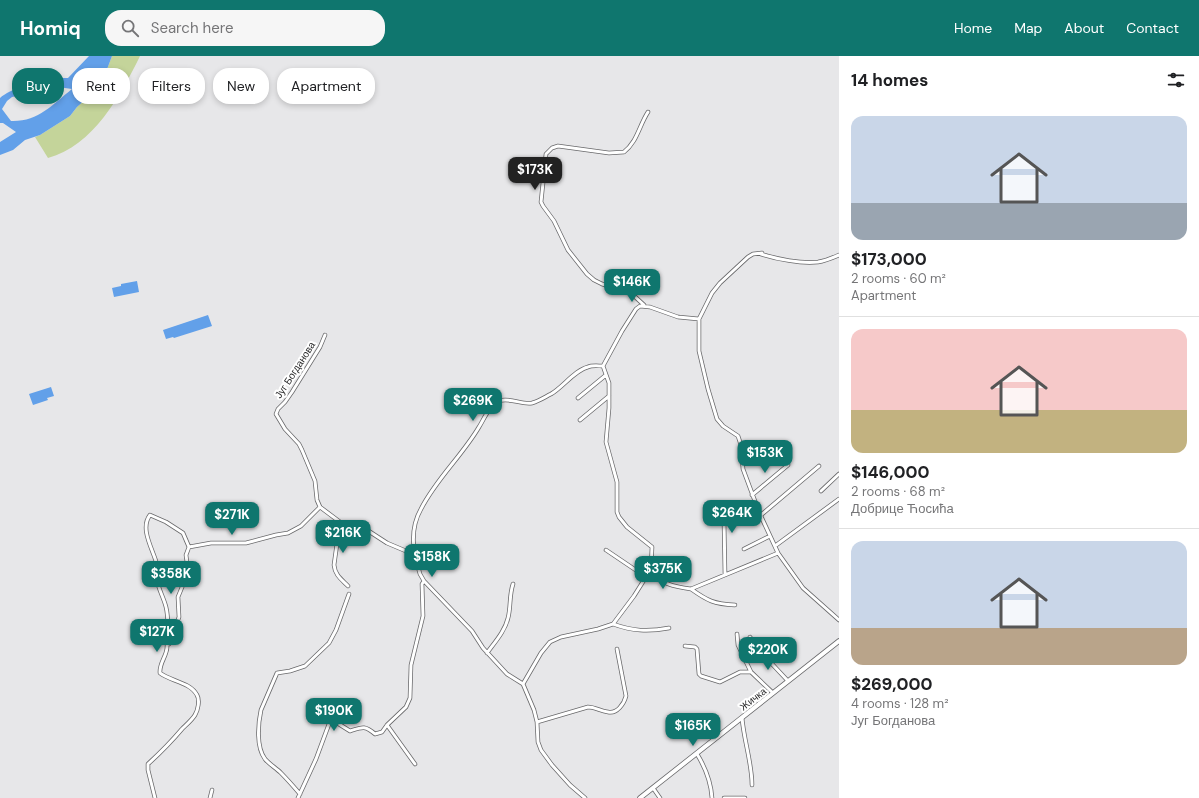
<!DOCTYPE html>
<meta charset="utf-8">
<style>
:root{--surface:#fff;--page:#f6f6f6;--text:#202124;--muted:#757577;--line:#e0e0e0;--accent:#0f766e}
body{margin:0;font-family:"DM Sans",sans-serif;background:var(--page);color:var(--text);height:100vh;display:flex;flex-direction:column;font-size:15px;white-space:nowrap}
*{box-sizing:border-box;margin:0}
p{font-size:13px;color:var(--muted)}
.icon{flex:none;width:22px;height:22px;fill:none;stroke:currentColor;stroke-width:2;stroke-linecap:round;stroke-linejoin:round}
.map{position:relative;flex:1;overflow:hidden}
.details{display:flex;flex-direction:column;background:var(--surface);width:360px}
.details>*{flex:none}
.top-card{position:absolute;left:12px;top:12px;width:380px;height:36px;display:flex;gap:8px}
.price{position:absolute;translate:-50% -34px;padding:0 9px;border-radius:8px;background:var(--accent);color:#fff;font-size:13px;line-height:26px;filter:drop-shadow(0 1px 2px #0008)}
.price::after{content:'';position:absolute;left:50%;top:24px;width:12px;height:9px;margin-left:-6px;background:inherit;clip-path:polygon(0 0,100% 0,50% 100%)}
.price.selected{background:#222;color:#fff}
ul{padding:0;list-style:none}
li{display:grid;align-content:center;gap:8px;height:212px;padding:0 12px}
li+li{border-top:1px solid var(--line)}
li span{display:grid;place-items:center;height:124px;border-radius:12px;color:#555}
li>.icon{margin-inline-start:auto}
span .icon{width:72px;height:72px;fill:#fffc;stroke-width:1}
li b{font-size:17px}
h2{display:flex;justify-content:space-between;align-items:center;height:48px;padding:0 12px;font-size:17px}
.tag{padding:0 14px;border-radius:16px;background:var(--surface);box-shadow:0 2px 6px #0003;font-size:14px;line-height:36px}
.tag.selected{background:var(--accent);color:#fff}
header{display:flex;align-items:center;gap:24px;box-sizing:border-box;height:56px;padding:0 20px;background:var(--accent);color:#fff}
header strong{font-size:19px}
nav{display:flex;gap:22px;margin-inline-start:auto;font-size:14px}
.search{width:280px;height:36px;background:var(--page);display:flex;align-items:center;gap:10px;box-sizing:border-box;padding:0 14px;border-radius:16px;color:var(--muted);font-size:15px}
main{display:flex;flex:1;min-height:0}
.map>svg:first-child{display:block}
.green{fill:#c4d49a}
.water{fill:#62a0e9;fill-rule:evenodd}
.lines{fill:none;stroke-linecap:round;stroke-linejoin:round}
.minor-casing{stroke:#68686a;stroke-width:4.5}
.major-casing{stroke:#68686a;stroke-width:5.5}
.minor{stroke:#fff;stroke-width:3}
.major{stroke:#fff;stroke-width:4}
.labels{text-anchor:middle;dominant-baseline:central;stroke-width:4;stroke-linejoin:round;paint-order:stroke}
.street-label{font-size:10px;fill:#282829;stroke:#fff}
</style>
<header>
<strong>Homiq</strong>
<div class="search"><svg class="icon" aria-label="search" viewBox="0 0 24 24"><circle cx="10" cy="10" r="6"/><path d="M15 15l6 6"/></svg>Search here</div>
<nav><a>Home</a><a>Map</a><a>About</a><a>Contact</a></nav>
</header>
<main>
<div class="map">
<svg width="839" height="742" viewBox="0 0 839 742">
<rect width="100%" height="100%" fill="#e7e7e9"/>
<path class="green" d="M112 0H140C121 39 93 90 48 102L35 81 40 79 70 60 77 51 97 33 106 16Z"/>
<path class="water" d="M89 0H112L106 16 97 33 77 51 70 60 40 79 25 84 13 94 0 99V86L16 76 3 67H0V42C10 33 36 25 50 23 56 22 62 22 68 22ZM58 31 72 33C52 49 38 66 11 65L2 53 7 45 12 41Z
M137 225 139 236 114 241 112 232 121 230V228Z
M208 259 212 270 174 282 173 281 166 283 163 274Z
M51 331 54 340 47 342 48 344 33 349 29 338Z"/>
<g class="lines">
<g class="minor-casing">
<path id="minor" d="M762 197 753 198 748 201 720 227 712 237 699 263V295L708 333 717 363 723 370 738 380 741 389 743 413 759 456 778 497 803 532 839 564
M761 198C777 203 801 208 818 206 825 205 832 202 839 199
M644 249 632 238 626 235 602 228 594 224 587 218 568 194 554 165 543 150 541 146 546 98 552 92 558 90 609 97 624 96C637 86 639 70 648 56
M325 279 320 291 292 336 285 346 278 353 276 358 285 373 299 388 302 394 315 425 317 444 320 451 340 466 367 474 387 487 413 498 415 500 420 518 424 525 472 575 483 592 507 618 523 628 534 654 537 666 538 686 541 694 552 709 570 729 585 742
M603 310 622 275 636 253 640 250 650 251 678 261 699 263
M578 342 606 319
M580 364 609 340
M821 435 839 418
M752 439 788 409
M761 459 819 410
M340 466 334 509C335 519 341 523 348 530
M775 490 839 443
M744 493 770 480
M606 494 646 521
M415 500C412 484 413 467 421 453 436 423 462 400 479 371 484 363 489 350 499 345 509 341 522 349 532 347 539 345 545 341 551 338 563 331 575 314 588 311 592 309 598 310 603 310
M651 513C657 528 677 531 691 533L778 497
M725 519 724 465 754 459 759 456
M691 533C708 545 714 548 735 549
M613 568C632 575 648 576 669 572
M737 578 738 589 751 616 773 637
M750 581 759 594 788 625
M169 588 179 561 178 541 187 519 188 514 186 499 189 491
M685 590 695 591 697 593 699 618 701 620 720 626 740 616H751
M487 597C495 586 505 575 508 562 511 551 509 540 513 528
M523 628 541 597 550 586 561 581 598 573 613 568 634 540 651 513 652 491 627 471 619 461 617 456V426L606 386 609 352V327L603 310
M742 662C744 685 752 707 752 729
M537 666 588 651C595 651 600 655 608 656 617 658 624 648 626 640L617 593
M387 669 415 708
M697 698C705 711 711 726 712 742
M653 732 660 742
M300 738C294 731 288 724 281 717 276 712 269 708 265 703 256 691 258 668 261 654L277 617 290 615 305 610 329 587 336 574 349 538
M155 742 148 714V708C160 697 171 686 182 673 186 669 192 664 195 659 198 654 200 644 197 639 190 626 170 625 160 617 159 607 167 600 167 591 168 578 169 563 166 551 164 543 160 536 158 528 157 521 159 515 157 509 154 495 139 473 150 459L166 466 183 477 189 491 211 487H246L276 479 288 477 301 470 320 451
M210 742 212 734
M298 742 316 703 329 668 334 665 350 675C362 671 365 669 375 678L382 676 387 669 406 651 410 642 411 609 423 560 422 528 424 525
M724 742H745"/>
</g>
<g class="major-casing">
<path id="major" d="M640 742 839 585"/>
</g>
<use href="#minor" class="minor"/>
<use href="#major" class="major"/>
</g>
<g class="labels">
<g class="street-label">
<text transform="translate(295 314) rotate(-57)">Југ Богданова</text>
<text transform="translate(753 643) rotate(-38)">Жичка</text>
</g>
</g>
</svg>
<b class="price selected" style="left:535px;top:135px">$173K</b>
<b class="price" style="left:632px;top:247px">$146K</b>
<b class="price" style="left:473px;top:366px">$269K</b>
<b class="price" style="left:765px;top:418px">$153K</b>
<b class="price" style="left:732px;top:478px">$264K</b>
<b class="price" style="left:232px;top:480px">$271K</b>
<b class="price" style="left:343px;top:498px">$216K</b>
<b class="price" style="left:432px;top:522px">$158K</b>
<b class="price" style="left:663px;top:534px">$375K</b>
<b class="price" style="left:171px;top:539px">$358K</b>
<b class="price" style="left:157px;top:597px">$127K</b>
<b class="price" style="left:768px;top:615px">$220K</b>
<b class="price" style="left:334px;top:676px">$190K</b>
<b class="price" style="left:693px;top:691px">$165K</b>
<div class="top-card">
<a class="tag selected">Buy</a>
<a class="tag">Rent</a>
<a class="tag">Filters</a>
<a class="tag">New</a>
<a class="tag">Apartment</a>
</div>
</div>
<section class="details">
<h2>14 homes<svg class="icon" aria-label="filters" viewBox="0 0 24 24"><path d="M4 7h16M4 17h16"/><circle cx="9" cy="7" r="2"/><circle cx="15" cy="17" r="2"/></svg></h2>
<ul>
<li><span style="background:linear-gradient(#c9d6e8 70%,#9aa5b1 0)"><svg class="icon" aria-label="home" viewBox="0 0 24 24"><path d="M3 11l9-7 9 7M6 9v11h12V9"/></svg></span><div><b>$173,000</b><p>2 rooms · 60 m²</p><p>Apartment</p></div></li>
<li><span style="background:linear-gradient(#f6c9c9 65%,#c2b280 0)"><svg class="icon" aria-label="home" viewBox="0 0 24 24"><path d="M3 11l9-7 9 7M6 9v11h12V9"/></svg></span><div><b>$146,000</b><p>2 rooms · 68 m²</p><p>Добрице Ћосића</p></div></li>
<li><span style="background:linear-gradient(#c9d6e8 70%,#b9a48a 0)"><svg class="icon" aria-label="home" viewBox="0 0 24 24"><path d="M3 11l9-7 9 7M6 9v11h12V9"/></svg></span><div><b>$269,000</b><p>4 rooms · 128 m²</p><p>Југ Богданова</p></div></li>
</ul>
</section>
</main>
